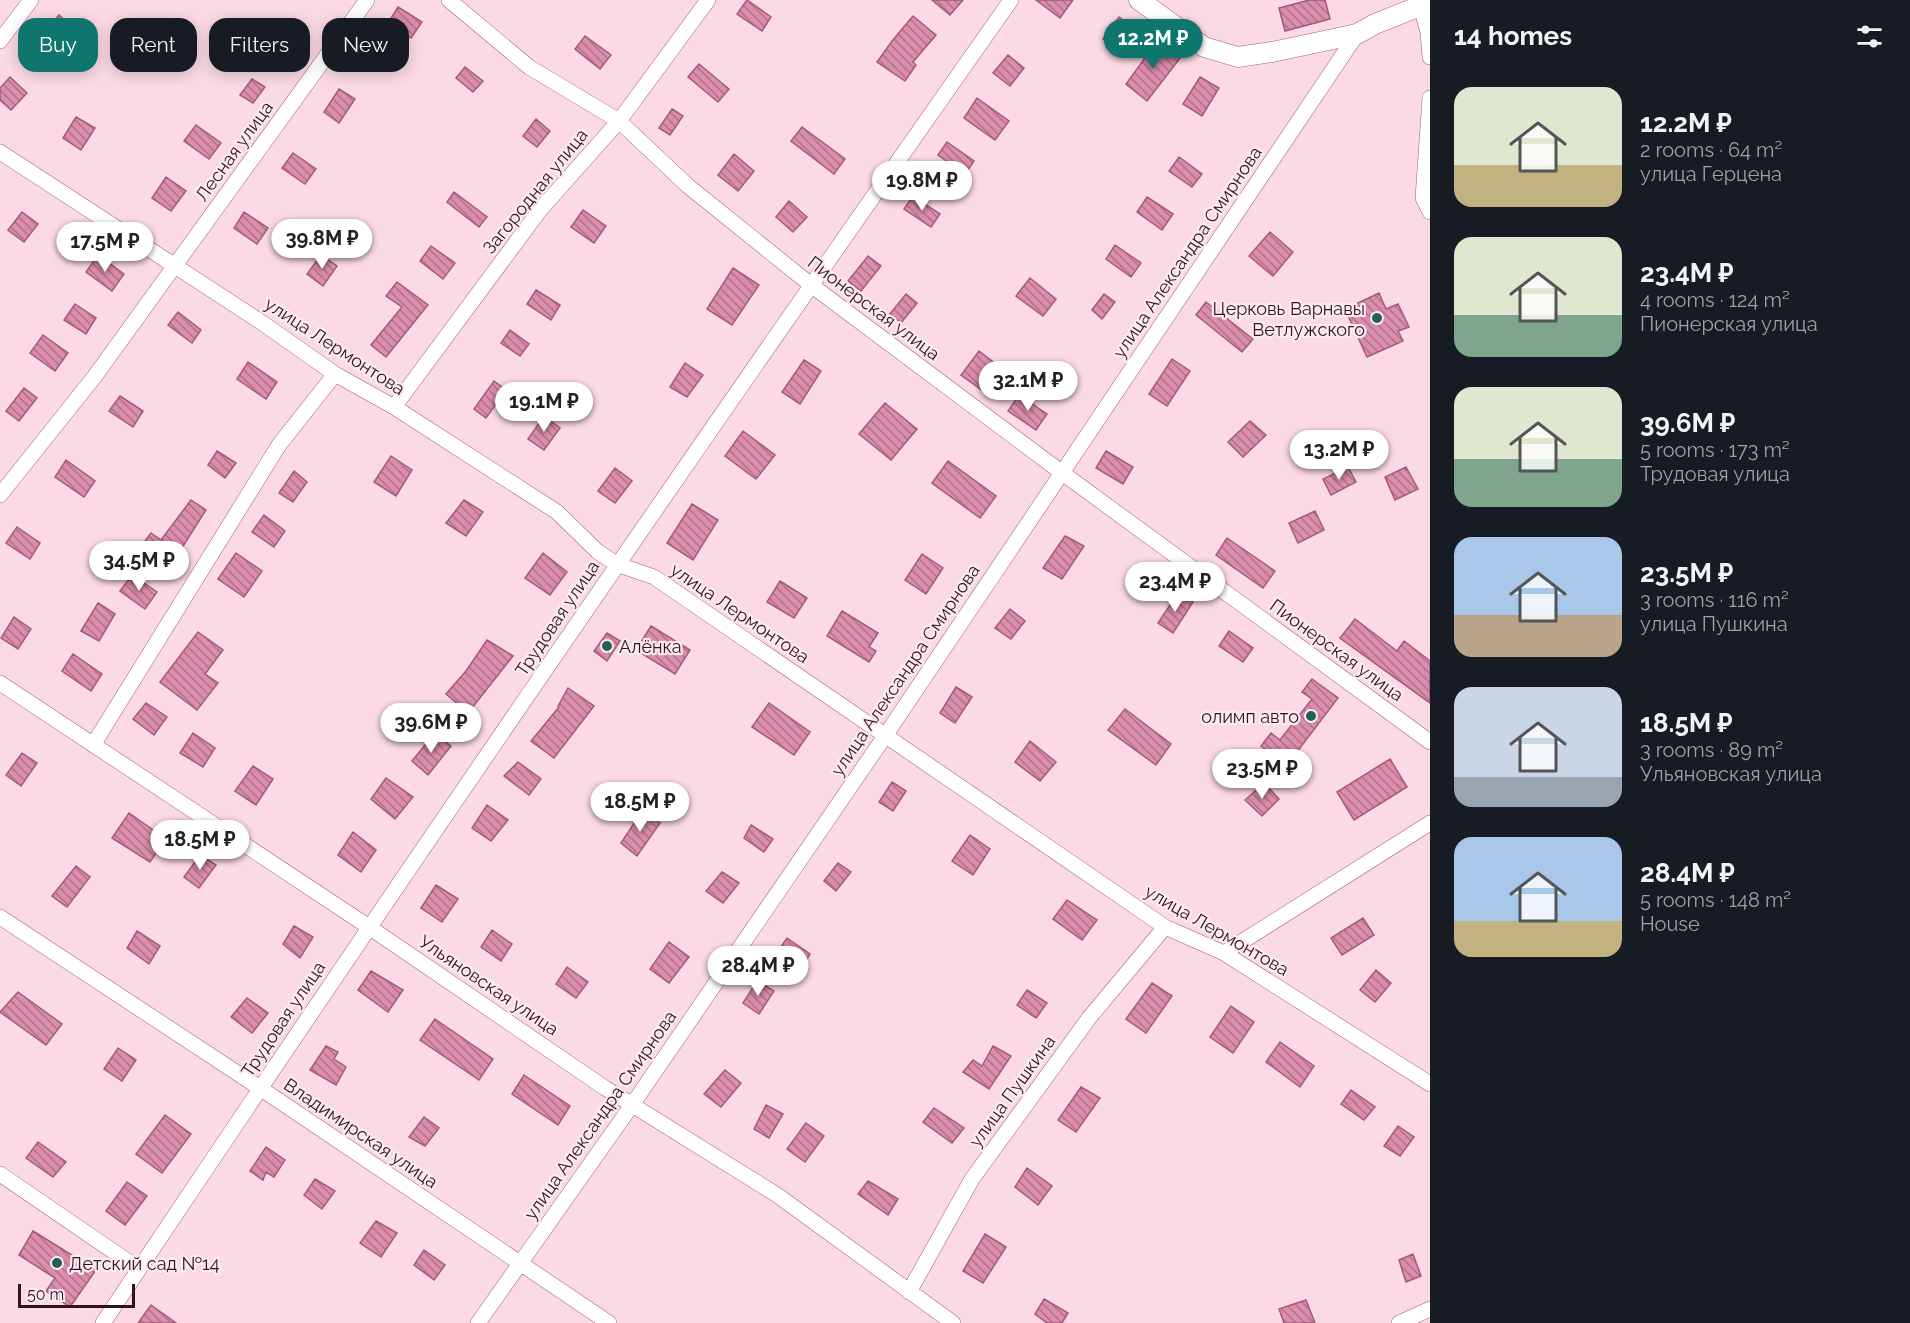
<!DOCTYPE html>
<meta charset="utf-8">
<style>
:root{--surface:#171b24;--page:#20242c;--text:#f1f3f6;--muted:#9ea1a6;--accent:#0f766e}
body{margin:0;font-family:Raleway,sans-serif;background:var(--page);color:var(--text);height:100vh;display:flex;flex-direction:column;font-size:22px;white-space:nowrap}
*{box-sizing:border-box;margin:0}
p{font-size:20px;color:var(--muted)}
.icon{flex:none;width:33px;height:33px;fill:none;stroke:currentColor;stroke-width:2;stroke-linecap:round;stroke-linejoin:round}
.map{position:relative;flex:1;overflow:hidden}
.panel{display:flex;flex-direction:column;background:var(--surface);width:480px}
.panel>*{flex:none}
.banner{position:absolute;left:18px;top:18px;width:570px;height:54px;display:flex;gap:12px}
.scale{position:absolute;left:18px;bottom:15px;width:117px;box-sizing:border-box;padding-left:6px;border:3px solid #311421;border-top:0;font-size:16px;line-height:21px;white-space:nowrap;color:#311421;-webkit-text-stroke:4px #fdebf1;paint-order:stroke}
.price{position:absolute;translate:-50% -51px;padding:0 14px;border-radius:21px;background:#fff;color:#222;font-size:20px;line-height:39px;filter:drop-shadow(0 2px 3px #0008)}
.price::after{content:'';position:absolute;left:50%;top:36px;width:18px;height:14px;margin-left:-9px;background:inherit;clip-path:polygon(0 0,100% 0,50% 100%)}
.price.current{background:var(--accent);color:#fff}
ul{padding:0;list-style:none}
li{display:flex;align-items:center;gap:18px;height:150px;padding:0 24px}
li span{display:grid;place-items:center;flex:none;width:168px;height:120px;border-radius:18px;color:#555}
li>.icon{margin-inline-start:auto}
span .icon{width:72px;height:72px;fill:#fffc;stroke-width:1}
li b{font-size:26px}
h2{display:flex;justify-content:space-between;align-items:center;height:72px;padding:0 24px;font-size:26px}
.tag{padding:0 21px;border-radius:18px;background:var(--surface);box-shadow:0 3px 15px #0003;font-size:21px;line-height:54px}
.tag.current{background:var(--accent);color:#fff}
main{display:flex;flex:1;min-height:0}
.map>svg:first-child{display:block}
.building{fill:url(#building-back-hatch);stroke:#a45b79;stroke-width:1.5}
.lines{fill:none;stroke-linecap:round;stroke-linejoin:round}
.street-casing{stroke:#a65d7b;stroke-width:16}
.secondary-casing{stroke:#a65d7b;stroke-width:21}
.street{stroke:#fff;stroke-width:15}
.secondary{stroke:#fff;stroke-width:20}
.poi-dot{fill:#1f6353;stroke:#fdebf1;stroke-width:2}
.labels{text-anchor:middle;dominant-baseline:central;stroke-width:4.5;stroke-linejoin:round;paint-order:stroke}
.street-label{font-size:18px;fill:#311421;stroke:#fdebf1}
.poi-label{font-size:18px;fill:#311421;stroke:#fdebf1;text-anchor:end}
</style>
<main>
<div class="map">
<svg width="1430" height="1323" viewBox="0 0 1430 1323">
<defs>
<pattern id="building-back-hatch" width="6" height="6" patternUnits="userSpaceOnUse" patternTransform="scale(1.5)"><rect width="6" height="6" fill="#db8dac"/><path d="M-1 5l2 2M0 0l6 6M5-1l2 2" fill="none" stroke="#b2728c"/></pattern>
</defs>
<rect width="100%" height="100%" fill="#fbd9e5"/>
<path class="building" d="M747 0 771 17 762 31 737 14Z
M932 0H963L950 15Z
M1036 0H1073L1060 18Z
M1309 0H1325L1330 19 1285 31 1279 8Z
M398 7 422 22 411 38 388 23Z
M59 15 77 31 65 44 47 28Z
M913 16 936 35 913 62 916 65 905 81 877 62 892 41Z
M1119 17 1132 26 1117 48 1103 39Z
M276 24 299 40 287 57 265 41Z
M585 36 611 55 600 69 575 49Z
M1158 40 1181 57 1147 101 1126 84Z
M1008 55 1024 68 1010 86 993 73Z
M699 64 729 89 718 102 688 77Z
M465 67 483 81 473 92 456 78Z
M10 77 27 93 11 110 0 100V88Z
M1200 77 1219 88 1202 116 1183 104Z
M252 79 265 87 253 103 240 95Z
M339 89 355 99 339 123 324 112Z
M977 98 1009 121 995 140 964 118Z
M672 109 683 116 670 135 659 128Z
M76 117 95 128 81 150 63 138Z
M536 119 550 131 537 147 523 136Z
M196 125 221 143 209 159 184 141Z
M802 127 845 159 834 174 791 141Z
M947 142 974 161 965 174 938 155Z
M293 153 316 169 305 184 282 168Z
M734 154 754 171 738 191 718 175Z
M1179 157 1202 174 1192 187 1169 171Z
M166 177 186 191 171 211 152 198Z
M454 192 487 217 479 227 447 202Z
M913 196 940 214 931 227 904 209Z
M1147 197 1173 214 1162 230 1137 212Z
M789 201 807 217 793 232 776 217Z
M583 210 606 226 594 243 571 227Z
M22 212 38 224 24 242 8 230Z
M244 212 268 228 257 244 234 228Z
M1270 232 1293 252 1273 276 1249 256Z
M1115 245 1141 263 1131 277 1106 259Z
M431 246 455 263 443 279 420 261Z
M98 255 124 274 112 291 86 272Z
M321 255 337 266 323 286 307 274Z
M868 256 881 266 861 291 848 281Z
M733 268 759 285 732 325 707 309Z
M1030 278 1056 299 1043 316 1016 296Z
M397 282 428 305 386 357 371 345 402 307 386 296Z
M536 290 560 305 551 320 527 304Z
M1379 293 1386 309 1398 304 1409 327 1398 331 1403 341 1367 357 1345 309Z
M906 294 917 303 901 323 890 314Z
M1104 294 1115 302 1102 319 1092 310Z
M1206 302 1253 339 1242 352 1196 315Z
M75 304 96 318 86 334 64 320Z
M178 312 201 330 192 343 168 325Z
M510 330 529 344 520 356 501 343Z
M43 335 68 353 55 371 30 353Z
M979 351 1001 368 983 391 961 375Z
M1172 359 1190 371 1167 406 1149 394Z
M804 360 821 371 800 404 782 392Z
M248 362 277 382 266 399 237 379Z
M685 363 703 375 687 397 670 387Z
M494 381 506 390 486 418 474 409Z
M24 388 37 398 19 421 6 411Z
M1019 395 1047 414 1036 430 1008 411Z
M120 396 143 411 133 427 109 411Z
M885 403 917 429 891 460 859 434Z
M544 416 560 428 544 450 528 439Z
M1250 421 1266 435 1243 457 1228 442Z
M743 431 775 455 756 479 725 456Z
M217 451 236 463 225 478 208 465Z
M1106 451 1133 467 1123 484 1096 468Z
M391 456 412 470 396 496 374 482Z
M66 460 95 481 84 497 55 477Z
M948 461 996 496 980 518 932 483Z
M1348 467 1356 482 1331 495 1323 479Z
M1406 467 1418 489 1395 500 1385 477Z
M615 468 632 481 615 503 598 491Z
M294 471 307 482 293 502 279 493Z
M191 500 206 510 168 570 139 549 151 533 161 540Z
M464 500 483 512 466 536 446 523Z
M692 504 718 520 693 560 667 543Z
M1315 511 1324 530 1298 543 1289 523Z
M264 515 285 531 274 547 252 532Z
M17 527 40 543 30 559 6 543Z
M1065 536 1084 546 1062 579 1043 568Z
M1227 538 1275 571 1263 588 1216 555Z
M236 553 262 571 244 597 218 579Z
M543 553 567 572 550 595 525 578Z
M922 554 943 568 926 594 905 580Z
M132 575 157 592 145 609 120 591Z
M780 581 807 598 794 618 767 602Z
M1178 593 1193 602 1173 633 1158 623Z
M98 603 115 614 99 641 81 631Z
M1010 609 1025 621 1011 639 995 628Z
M842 611 878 633 869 647 876 651 869 662 827 636Z
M14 617 31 629 18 649 1 638Z
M1355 619 1397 651 1404 641 1430 661V703L1340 638Z
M651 626 690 650 675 674 636 650Z
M1229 631 1253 648 1243 662 1219 646Z
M198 632 223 650 205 674 218 683 197 710 160 682Z
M607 633 620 641 607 661 594 651Z
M487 640 513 656 468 713 446 694 466 671Z
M73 654 102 674 91 691 62 671Z
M1312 679 1338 698 1287 765 1261 746 1271 733 1280 740 1312 699 1302 692Z
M956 687 972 697 955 723 940 713Z
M568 688 594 706 554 758 531 741 559 707 558 706Z
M146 703 167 717 154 735 133 719Z
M769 703 810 732 794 755 752 727Z
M1125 709 1171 744 1156 765 1108 730Z
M193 733 215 748 203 767 180 753Z
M435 733 451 746 428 775 412 761Z
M1030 741 1056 762 1040 781 1015 762Z
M22 753 37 763 21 786 6 775Z
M1390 759 1407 787 1354 820 1337 792Z
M518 762 541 779 529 795 504 776Z
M253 766 273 779 256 805 235 791Z
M386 778 413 797 395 819 371 799Z
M892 782 906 791 893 811 879 802Z
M1264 783 1279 799 1262 816 1245 800Z
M487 805 508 820 491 841 472 828Z
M642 811 660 823 637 856 621 843Z
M129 813 166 839 150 862 112 838Z
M751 825 773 839 764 852 744 838Z
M353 832 376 850 361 872 338 855Z
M970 835 990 849 973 875 952 861Z
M200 855 216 865 199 888 184 877Z
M838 863 851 872 836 891 824 881Z
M76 866 90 877 67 907 52 896Z
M722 872 739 883 723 903 706 891Z
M436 885 458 899 442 922 421 908Z
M1067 900 1097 920 1082 940 1053 919Z
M1363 918 1374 935 1342 955 1331 938Z
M294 926 313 937 300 958 283 944Z
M492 930 512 944 501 961 481 947Z
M137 931 160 946 149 964 127 948Z
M787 938 810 954 802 967 778 951Z
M669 942 689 957 669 983 650 969Z
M567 967 588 982 576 998 556 984Z
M1376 970 1391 983 1375 1002 1360 990Z
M371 971 403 990 388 1012 358 990Z
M757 981 774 991 759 1014 743 1003Z
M1152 983 1172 996 1146 1033 1126 1019Z
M1027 990 1047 1003 1036 1018 1017 1005Z
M18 992 62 1024 46 1045 0 1012Z
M247 998 268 1013 252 1033 231 1017Z
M1231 1006 1254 1022 1233 1053 1210 1037Z
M435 1019 493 1059 479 1080 420 1040Z
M1280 1042 1314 1066 1300 1087 1266 1062Z
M326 1046 338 1052 334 1059 346 1067 336 1085 310 1070Z
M993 1046 1011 1056 989 1089 963 1072 973 1060 982 1066Z
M118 1048 136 1060 122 1081 104 1069Z
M725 1070 741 1083 721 1107 704 1094Z
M524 1075 570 1106 558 1125 512 1094Z
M1081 1087 1100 1098 1076 1132 1058 1120Z
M1351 1090 1375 1107 1364 1120 1341 1104Z
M766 1105 783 1114 769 1138 754 1129Z
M934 1108 964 1128 952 1143 923 1122Z
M165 1115 191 1134 162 1173 136 1154Z
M424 1117 439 1128 425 1146 409 1137Z
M806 1123 824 1136 805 1162 787 1149Z
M1398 1126 1414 1137 1400 1156 1384 1146Z
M38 1142 66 1162 53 1177 26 1158Z
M266 1147 285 1160 274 1177 266 1172 263 1180 250 1171Z
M1027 1168 1052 1186 1038 1205 1015 1187Z
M315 1179 335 1191 322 1209 304 1195Z
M868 1181 898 1199 888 1215 858 1194Z
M127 1182 147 1196 125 1225 106 1211Z
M376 1221 397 1233 381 1257 360 1243Z
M33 1231 96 1270 70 1307 46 1291 55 1278 19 1255Z
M985 1234 1006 1247 983 1283 963 1271Z
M424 1250 445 1265 434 1280 414 1265Z
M1413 1254 1421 1276 1406 1282 1399 1260Z
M1044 1299 1068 1313 1062 1323H1047L1035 1314Z
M1306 1300 1315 1323H1284L1279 1309Z
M151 1305 176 1323H138Z"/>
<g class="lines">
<g class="street-casing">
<path id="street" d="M449 0 529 67 619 121 688 186 811 285 1061 472 1430 742
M1421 7 1428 32 1430 57
M0 41 31 0
M1430 98 1423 198 1430 212
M0 152 261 322 335 374 394 407 557 512 597 551 616 564 654 577 1165 927 1224 953 1430 1084
M394 407 540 210 619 121 708 0
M0 495 95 376 367 0
M0 683 369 927 605 1088 777 1195 953 1323
M93 745 279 445 335 374
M0 917 260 1088 609 1323
M1224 953 1430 823
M0 1174 139 1269
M909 1292 972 1179 1089 1018 1165 927
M103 1323C400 878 703 438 1011 0
M478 1323 632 1105 885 736 1357 34
M1399 1323 1430 1309"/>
</g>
<g class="secondary-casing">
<path id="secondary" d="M1139 0 1204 47 1238 57 1272 52 1357 34 1375 24 1430 2"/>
</g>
<use href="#street" class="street"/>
<use href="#secondary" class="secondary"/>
</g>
<g class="poi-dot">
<circle cx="1377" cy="318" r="6"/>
<circle cx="607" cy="646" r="6"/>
<circle cx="1311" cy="716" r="6"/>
<circle cx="57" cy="1263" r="6"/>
</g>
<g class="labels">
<g class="street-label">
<text transform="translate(234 151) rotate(-54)">Лесная улица</text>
<text transform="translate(535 191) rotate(-51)">Загородная улица</text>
<text transform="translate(1187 252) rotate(-56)">улица Александра Смирнова</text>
<text transform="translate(874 308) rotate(37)">Пионерская улица</text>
<text transform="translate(335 346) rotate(33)">улица Лермонтова</text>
<text transform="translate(740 613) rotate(34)">улица Лермонтова</text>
<text transform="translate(557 618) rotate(-56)">Трудовая улица</text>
<text transform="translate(1337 650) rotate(36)">Пионерская улица</text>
<text transform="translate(905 670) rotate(-56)">улица Александра Смирнова</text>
<text transform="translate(1217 930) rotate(30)">улица Лермонтова</text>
<text transform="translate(489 985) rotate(34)">Ульяновская улица</text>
<text transform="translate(283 1019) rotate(-56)">Трудовая улица</text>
<text transform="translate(1012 1091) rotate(-54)">улица Пушкина</text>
<text transform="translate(600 1115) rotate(-55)">улица Александра Смирнова</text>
<text transform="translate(361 1133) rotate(34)">Владимирская улица</text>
</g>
<g class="poi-label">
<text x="1365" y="308">Церковь Варнавы<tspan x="1365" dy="21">Ветлужского</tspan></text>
<text x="619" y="646" text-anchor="start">Алёнка</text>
<text x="1299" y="716">олимп авто</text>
<text x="69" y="1263" text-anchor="start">Детский сад №14</text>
</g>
</g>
</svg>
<div class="scale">50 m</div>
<b class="price current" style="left:1153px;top:70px">12.2M ₽</b>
<b class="price" style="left:922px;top:212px">19.8M ₽</b>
<b class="price" style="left:322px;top:270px">39.8M ₽</b>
<b class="price" style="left:105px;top:273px">17.5M ₽</b>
<b class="price" style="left:1028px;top:412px">32.1M ₽</b>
<b class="price" style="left:544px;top:433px">19.1M ₽</b>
<b class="price" style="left:1339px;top:481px">13.2M ₽</b>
<b class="price" style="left:139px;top:592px">34.5M ₽</b>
<b class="price" style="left:1175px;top:613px">23.4M ₽</b>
<b class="price" style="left:431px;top:754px">39.6M ₽</b>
<b class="price" style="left:1262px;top:800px">23.5M ₽</b>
<b class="price" style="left:640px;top:833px">18.5M ₽</b>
<b class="price" style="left:200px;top:871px">18.5M ₽</b>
<b class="price" style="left:758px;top:997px">28.4M ₽</b>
<div class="banner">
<a class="tag current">Buy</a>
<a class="tag">Rent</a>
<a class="tag">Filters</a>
<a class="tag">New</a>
</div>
</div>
<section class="panel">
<h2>14 homes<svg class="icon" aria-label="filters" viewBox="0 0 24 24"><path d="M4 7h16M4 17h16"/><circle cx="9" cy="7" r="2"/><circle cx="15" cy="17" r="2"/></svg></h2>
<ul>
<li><span style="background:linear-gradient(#dfe7d0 65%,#c2b280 0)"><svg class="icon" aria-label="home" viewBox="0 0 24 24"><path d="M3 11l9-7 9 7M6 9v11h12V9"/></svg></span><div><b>12.2M ₽</b><p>2 rooms · 64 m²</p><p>улица Герцена</p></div></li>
<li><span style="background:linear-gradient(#dfe7d0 65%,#7fa58c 0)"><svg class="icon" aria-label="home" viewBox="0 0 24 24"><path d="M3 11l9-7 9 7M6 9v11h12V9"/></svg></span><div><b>23.4M ₽</b><p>4 rooms · 124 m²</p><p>Пионерская улица</p></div></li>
<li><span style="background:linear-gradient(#dfe7d0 60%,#7fa58c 0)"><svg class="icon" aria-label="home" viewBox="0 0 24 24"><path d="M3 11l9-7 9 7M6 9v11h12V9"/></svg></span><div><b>39.6M ₽</b><p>5 rooms · 173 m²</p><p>Трудовая улица</p></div></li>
<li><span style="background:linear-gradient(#a9c7e8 65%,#b9a48a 0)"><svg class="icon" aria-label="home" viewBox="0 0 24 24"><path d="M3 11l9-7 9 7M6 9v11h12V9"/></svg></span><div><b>23.5M ₽</b><p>3 rooms · 116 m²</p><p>улица Пушкина</p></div></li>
<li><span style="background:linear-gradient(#c9d6e8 75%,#9aa5b1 0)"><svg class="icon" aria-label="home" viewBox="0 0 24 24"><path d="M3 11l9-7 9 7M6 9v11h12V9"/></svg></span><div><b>18.5M ₽</b><p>3 rooms · 89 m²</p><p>Ульяновская улица</p></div></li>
<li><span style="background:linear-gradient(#a9c7e8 70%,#c2b280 0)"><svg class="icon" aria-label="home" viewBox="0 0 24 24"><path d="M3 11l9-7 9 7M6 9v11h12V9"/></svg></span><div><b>28.4M ₽</b><p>5 rooms · 148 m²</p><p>House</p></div></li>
</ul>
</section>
</main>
